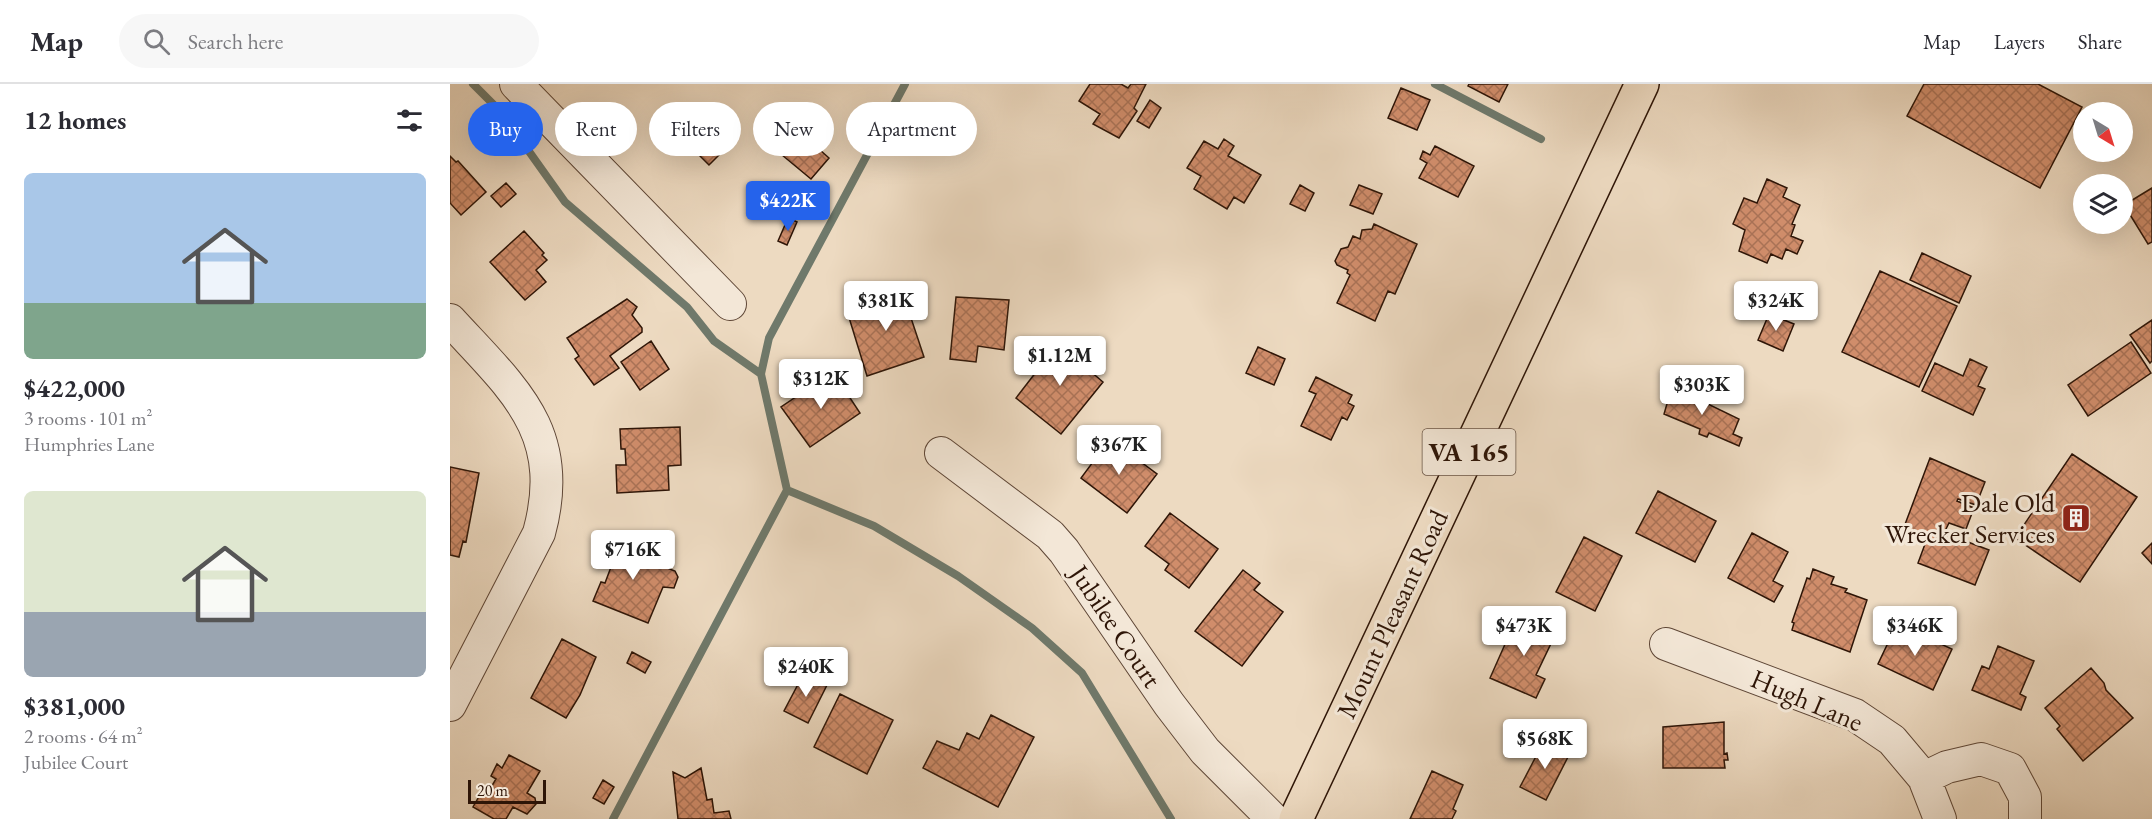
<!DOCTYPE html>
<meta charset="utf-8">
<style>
:root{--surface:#fff;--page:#f7f7f7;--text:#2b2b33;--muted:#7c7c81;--line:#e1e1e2;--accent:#2563eb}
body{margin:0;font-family:"EB Garamond",serif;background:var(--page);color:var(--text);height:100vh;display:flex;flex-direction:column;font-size:22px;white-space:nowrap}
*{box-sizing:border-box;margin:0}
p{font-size:20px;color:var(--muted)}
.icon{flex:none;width:33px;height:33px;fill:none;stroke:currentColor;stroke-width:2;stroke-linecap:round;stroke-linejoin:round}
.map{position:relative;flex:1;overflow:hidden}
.side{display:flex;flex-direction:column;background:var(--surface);width:450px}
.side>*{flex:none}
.top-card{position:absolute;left:18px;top:18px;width:570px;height:54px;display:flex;gap:12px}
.needle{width:39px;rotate:142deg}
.tools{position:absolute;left:1623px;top:18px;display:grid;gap:12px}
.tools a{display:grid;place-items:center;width:60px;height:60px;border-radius:50%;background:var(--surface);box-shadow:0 6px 24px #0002;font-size:30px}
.scale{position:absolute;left:18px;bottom:15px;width:78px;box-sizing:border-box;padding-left:6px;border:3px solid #2e1507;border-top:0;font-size:16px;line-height:21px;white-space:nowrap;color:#2e1507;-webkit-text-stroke:4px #f3e7d7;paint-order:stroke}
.price{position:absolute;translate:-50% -51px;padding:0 14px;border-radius:6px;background:#fff;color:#222;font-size:20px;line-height:39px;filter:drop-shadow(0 2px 3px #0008)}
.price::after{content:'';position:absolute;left:50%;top:36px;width:18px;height:14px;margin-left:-9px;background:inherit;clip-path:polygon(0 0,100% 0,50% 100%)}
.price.on{background:var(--accent);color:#fff}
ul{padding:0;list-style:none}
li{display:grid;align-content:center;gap:12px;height:318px;padding:0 24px}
li span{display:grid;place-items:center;height:186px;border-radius:9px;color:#555}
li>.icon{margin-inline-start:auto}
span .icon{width:108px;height:108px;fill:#fffc;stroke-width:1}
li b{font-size:26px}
h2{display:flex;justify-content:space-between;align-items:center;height:72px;padding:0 24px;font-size:26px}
.pill{padding:0 21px;border-radius:27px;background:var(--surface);box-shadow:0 6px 24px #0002;font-size:21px;line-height:54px}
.pill.on{background:var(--accent);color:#fff}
header{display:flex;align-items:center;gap:36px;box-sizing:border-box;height:84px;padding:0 30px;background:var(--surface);border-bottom:2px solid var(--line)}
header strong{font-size:28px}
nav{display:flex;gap:33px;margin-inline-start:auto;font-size:21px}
.search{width:420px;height:54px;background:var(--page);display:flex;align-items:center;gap:15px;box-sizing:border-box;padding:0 21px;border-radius:33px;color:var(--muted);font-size:22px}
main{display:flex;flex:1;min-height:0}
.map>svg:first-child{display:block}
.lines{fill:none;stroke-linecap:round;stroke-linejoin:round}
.stream{stroke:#6f796b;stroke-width:8}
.building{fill:url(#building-cross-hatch);stroke:#2e1507;stroke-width:1.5}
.minor-casing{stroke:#5e4636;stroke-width:34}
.highway-casing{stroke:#2e1507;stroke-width:36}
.minor{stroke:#f3e7d7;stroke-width:32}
.highway{stroke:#eddac1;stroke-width:33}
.labels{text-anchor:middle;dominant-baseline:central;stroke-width:6;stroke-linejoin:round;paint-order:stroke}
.shield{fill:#f3e7d7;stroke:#695445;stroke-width:1.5}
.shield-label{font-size:26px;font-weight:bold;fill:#2e1507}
.poi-label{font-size:27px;fill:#2e1507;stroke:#f3e7d7;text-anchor:end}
.street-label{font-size:27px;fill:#2e1507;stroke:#f3e7d7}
</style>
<header>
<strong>Map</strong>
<div class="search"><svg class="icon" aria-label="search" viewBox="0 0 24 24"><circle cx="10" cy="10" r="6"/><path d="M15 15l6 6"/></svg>Search here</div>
<nav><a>Map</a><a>Layers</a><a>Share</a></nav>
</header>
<main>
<section class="side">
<h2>12 homes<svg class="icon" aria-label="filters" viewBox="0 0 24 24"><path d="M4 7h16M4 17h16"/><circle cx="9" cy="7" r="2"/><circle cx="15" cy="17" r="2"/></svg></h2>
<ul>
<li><span style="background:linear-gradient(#a9c7e8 70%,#7fa58c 0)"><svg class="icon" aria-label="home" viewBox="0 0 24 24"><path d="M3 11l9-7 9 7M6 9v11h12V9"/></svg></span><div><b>$422,000</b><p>3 rooms · 101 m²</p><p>Humphries Lane</p></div></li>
<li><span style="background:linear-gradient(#dfe7d0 65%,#9aa5b1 0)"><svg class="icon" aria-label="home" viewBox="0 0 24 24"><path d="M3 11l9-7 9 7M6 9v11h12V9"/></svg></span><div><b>$381,000</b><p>2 rooms · 64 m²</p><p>Jubilee Court</p></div></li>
</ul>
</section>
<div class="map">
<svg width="1702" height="735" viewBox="0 0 1702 735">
<defs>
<pattern id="building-cross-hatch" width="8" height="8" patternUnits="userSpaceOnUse" patternTransform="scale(1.5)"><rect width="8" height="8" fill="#d08d6b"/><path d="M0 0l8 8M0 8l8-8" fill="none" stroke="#a97256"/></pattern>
</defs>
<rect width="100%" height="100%" fill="#eddac1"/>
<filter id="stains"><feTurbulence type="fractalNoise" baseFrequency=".00333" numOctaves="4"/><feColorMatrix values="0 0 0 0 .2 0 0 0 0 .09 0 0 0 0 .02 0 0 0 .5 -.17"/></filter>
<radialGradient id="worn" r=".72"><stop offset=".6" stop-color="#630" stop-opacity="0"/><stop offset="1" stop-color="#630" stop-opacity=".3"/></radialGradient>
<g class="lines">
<path class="stream" d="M23 0 51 28 115 118 237 223 264 257 311 290
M985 0 1091 55
M337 406 424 442 508 492 582 544 632 589 721 735
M163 735 337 406 311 290 319 254 455 0"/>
</g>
<path class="building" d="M640 0H671L678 4 681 0H696L684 24 687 27 669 54 643 40 650 30 629 17Z
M1019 0H1058L1049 18 1018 2Z
M1474 0H1588L1632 23 1590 104 1457 32Z
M951 4 980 16 967 46 938 34Z
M700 16 711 24 699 44 687 37Z
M257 23 287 53 259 81 229 51Z
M340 46 348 53 351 49 379 74 361 95 332 71 335 67 327 60Z
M774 55 784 62 778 72 811 91 794 119 784 113 777 125 744 105 751 92 737 84 754 57 768 65Z
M985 62 1024 82 1008 113 969 94 977 79 970 75 973 67 980 71Z
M0 72 6 78 8 77 36 108 11 131 0 119Z
M1317 95 1337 104 1333 113 1350 121 1342 140 1345 141 1341 152 1353 157 1347 170 1336 165 1332 175 1321 170 1317 179 1289 167 1295 146 1283 140 1294 114 1307 119Z
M56 99 66 110 51 123 41 112Z
M850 101 864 109 855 127 840 120Z
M909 101 932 110 923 130 900 121Z
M1702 104V158L1698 160 1674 121Z
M338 134 347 138 337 161 328 157Z
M924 140 967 160 945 210 938 207 925 237 887 219 900 191 897 189 898 186 887 181 885 177 891 165 898 163 903 152 910 155 912 146 922 145Z
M74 147 94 169 92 171 97 176 86 186 96 198 75 216 40 178Z
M1472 169 1521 192 1509 219 1460 196Z
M1430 187 1507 222 1469 303 1392 268Z
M449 198 474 273 417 292 397 227 432 216 428 205Z
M506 213 559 216 554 266 528 262 526 278 500 275Z
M177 215 187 223 182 231 192 244V248L160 272 169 284 144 301 125 275 129 272 117 254Z
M1319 230 1344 240 1333 267 1308 256Z
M1702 236V277L1700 279 1680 251Z
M613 253 631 265 625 274 653 298 611 350 566 314Z
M201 257 219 285 190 306 171 278Z
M1681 258 1701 289 1638 332 1618 301Z
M808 263 835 275 824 301 796 289Z
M1520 275 1537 283 1528 302 1535 305 1523 331 1472 307 1485 279 1513 292Z
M383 288 410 329 360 363 331 323Z
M866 293 902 311 898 319 904 322 897 336 892 333 881 356 851 342 866 310 859 307Z
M1225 304 1289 335 1283 350 1292 354 1289 362 1259 349 1257 353 1249 350 1250 345 1214 330 1221 306 1224 307Z
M230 343 231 381 218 382 219 406 167 409 166 381H176L175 365H171L170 345Z
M660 355 707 390 677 429 631 394Z
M1622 370 1687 413 1630 498 1565 454Z
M1480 374 1535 398 1526 421 1508 415 1507 417 1524 424 1516 445 1499 439 1494 449 1539 466 1525 501 1468 479 1478 452 1454 443Z
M0 383 29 389 16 458 13 457 9 473 0 471Z
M1208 407 1266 437 1245 478 1186 449Z
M720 429 768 465 739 504 715 486 719 480 695 462Z
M1302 449 1338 468 1323 497 1333 502 1324 518 1278 494Z
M1134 453 1172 472 1145 527 1106 508Z
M161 454 210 473 207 480 225 487 228 493 224 504 213 503 198 539 143 517 151 498 155 499 161 483 151 479Z
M1702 459V480L1692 469Z
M1363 485 1384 493 1381 500 1397 505 1395 508 1417 516 1400 568 1342 546 1344 539 1342 538 1357 494 1360 495Z
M793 486 810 499 804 506 833 528 792 582 745 547Z
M1068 531 1106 549 1086 591 1095 595 1086 614 1040 594Z
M1447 540 1502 565 1483 606 1428 580Z
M112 555 146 573 130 611 116 634 81 614Z
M1548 562 1584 577 1570 610 1576 613 1571 626 1522 606 1532 582 1539 585Z
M182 568 201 578 195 589 177 579Z
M1641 584 1654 599 1656 606 1683 634 1633 677 1607 645 1610 642 1595 624Z
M354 589 377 601 358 639 334 627Z
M390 610 443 636 417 690 364 663Z
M541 631 584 653 548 723 473 684 487 657 509 666 517 649 529 655Z
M1274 638V670L1277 669 1278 676H1274L1275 684H1213V643Z
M1094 657 1120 669 1096 716 1070 703Z
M59 671 90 687 77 709 85 714 86 720 77 730 63 723 56 735H44L23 723 35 702 40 705 46 695 41 692 47 680 52 684Z
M251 684 257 716 262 715 264 729 279 727 281 735H228L223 688 235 694Z
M982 687 1013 701 1003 725 1006 727 1002 735H960Z
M153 696 164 703 154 720 143 714Z"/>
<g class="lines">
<g class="minor-casing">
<path id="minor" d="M66 0 280 220
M0 236C63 305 117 347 89 449L0 621
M491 369 600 451 614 467 719 620 755 667 823 735
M1216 560 1405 631 1442 656 1474 694 1490 735
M1474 694 1497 683 1531 675 1560 685 1575 713V735"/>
</g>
<g class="highway-casing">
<path id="highway" d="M846 735 1192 0"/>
</g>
<use href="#minor" class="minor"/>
<use href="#highway" class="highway"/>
</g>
<defs>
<g id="building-square" transform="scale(1.5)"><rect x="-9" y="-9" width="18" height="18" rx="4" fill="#8f2418" stroke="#f3e7d7"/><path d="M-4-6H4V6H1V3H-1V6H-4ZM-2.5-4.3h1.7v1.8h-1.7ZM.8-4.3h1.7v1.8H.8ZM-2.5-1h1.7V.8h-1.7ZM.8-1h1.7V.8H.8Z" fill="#fff"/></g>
</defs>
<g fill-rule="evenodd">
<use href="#building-square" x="1626" y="434"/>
</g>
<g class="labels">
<rect class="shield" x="972.5" y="345" width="93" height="46" rx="4.5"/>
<g class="shield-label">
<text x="1019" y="368">VA 165</text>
</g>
<g class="poi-label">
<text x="1605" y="418">Dale Old<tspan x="1605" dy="31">Wrecker Services</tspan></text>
</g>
<g class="street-label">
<text transform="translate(942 530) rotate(-65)">Mount Pleasant Road</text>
<text transform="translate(666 542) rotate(56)">Jubilee Court</text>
<text transform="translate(1357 616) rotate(23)">Hugh Lane</text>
</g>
</g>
<rect width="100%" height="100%" filter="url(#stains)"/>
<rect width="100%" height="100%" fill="url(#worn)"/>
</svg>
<div class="tools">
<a><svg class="needle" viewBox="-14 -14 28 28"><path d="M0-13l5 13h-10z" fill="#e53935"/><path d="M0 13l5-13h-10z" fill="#7c7c81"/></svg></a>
<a><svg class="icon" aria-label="layers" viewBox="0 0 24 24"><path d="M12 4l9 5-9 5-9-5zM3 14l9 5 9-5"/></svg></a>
</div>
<div class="scale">20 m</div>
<b class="price on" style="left:338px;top:148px">$422K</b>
<b class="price" style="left:436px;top:248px">$381K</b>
<b class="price" style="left:1326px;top:248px">$324K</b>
<b class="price" style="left:610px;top:303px">$1.12M</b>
<b class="price" style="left:371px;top:326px">$312K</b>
<b class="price" style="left:1252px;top:332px">$303K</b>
<b class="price" style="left:669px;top:392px">$367K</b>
<b class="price" style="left:183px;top:497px">$716K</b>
<b class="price" style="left:1074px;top:573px">$473K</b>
<b class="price" style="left:1465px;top:573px">$346K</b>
<b class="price" style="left:356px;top:614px">$240K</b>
<b class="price" style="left:1095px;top:686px">$568K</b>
<div class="top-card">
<a class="pill on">Buy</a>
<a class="pill">Rent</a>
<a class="pill">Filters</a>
<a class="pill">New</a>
<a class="pill">Apartment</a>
</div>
</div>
</main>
